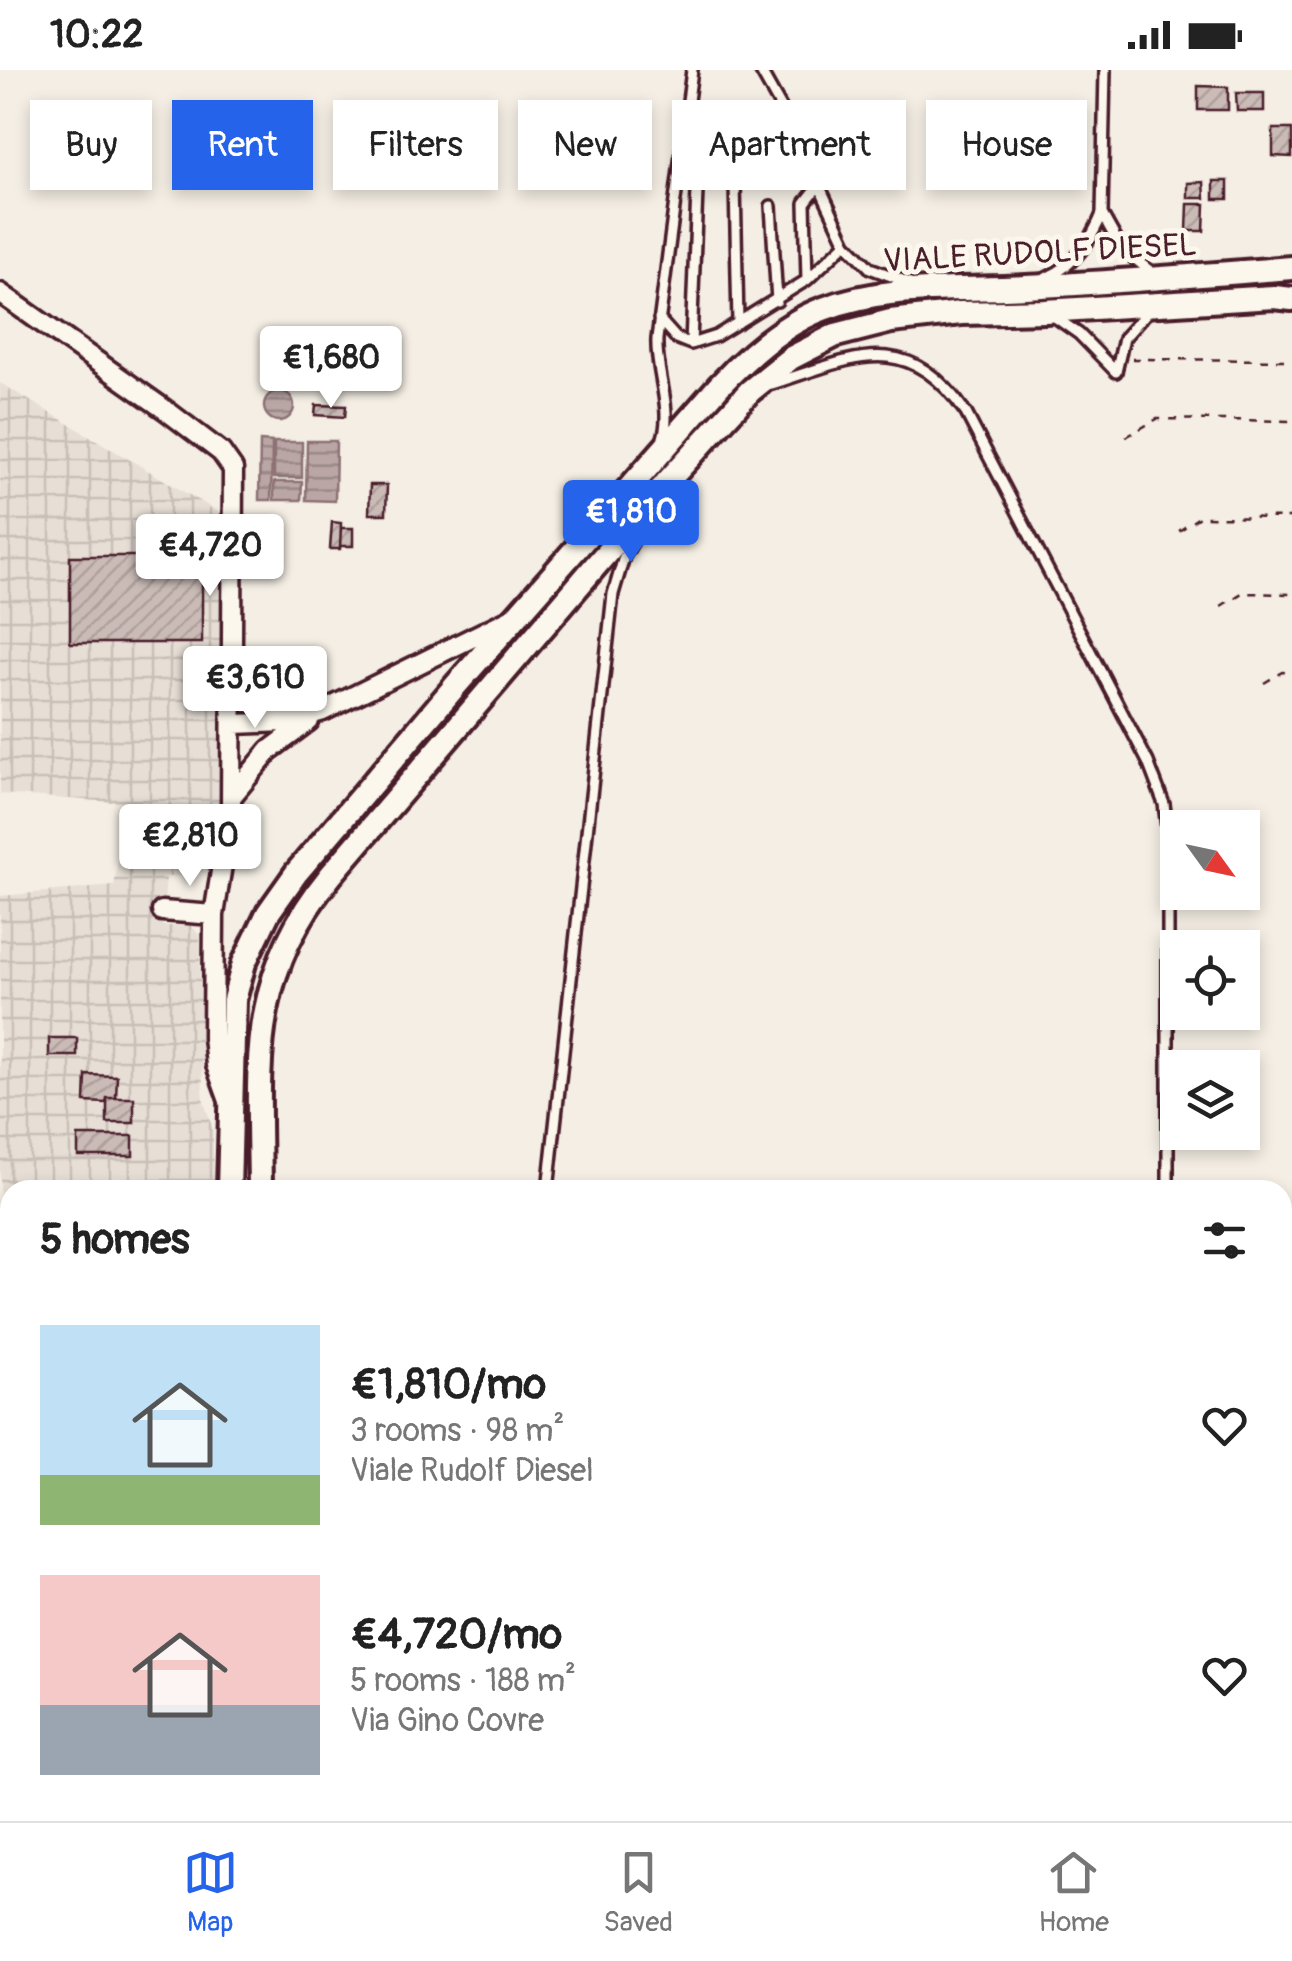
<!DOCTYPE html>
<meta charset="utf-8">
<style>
:root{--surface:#fff;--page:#f2f2f2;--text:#222;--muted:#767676;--line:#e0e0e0;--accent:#2563eb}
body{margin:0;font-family:Pangolin,sans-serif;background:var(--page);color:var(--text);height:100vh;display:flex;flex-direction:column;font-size:38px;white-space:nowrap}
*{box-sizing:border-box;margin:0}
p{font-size:32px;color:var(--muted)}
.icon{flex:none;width:55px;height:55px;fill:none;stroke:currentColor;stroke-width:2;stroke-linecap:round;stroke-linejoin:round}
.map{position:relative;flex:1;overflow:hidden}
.details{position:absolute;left:0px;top:1110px;width:1292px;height:642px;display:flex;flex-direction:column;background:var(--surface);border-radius:30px 30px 0 0;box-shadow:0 5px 15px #0003}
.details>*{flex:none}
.banner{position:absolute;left:30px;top:30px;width:1232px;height:90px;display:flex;gap:20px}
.needle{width:65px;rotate:123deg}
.buttons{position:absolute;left:1160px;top:740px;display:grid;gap:20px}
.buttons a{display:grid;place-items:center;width:100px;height:100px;border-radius:0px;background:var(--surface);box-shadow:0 5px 15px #0003;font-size:50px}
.price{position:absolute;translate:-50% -85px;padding:0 22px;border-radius:10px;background:#fff;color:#222;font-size:32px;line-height:65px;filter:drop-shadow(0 2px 5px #0008)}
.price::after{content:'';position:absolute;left:50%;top:60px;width:30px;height:22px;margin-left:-15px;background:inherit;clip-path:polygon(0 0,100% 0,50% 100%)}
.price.active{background:var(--accent);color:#fff}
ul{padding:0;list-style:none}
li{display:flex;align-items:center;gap:30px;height:250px;padding:0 40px}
li span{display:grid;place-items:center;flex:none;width:280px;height:200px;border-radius:0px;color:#555}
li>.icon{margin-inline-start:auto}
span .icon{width:120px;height:120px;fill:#fffc;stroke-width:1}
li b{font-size:42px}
h2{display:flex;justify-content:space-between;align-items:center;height:120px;padding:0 40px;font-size:42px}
.pill{padding:0 35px;border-radius:0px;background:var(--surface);box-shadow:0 5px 15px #0003;font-size:35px;line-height:90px}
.pill.active{background:var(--accent);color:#fff}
.status{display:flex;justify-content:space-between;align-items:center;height:70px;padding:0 50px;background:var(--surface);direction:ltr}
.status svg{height:28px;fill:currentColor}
.menu{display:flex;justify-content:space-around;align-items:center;height:140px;border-top:2px solid var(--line);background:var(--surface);font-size:28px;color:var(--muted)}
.menu a{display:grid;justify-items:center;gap:5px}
.menu .active{color:var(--accent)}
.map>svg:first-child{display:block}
.built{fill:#e7dfd6}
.industrial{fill:url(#industrial-grid)}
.green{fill:#dbd0c9;stroke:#92787a;stroke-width:2.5}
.water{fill:url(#water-rules);stroke:#8d7174;stroke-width:2.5}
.building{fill:url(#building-hatch);stroke:#4a1f2b;stroke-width:2.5}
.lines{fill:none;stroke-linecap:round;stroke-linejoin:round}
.service-casing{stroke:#4a1f2b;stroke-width:16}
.minor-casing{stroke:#4a1f2b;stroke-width:25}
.tertiary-casing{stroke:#4a1f2b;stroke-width:30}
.path{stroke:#4a1f2b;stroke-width:2.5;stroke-dasharray:8 8;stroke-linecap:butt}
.service{stroke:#fbf7ec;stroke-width:9}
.minor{stroke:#fbf7ec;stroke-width:18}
.tertiary{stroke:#fbf7ec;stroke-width:22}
.pedestrian-bridge-casing{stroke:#4a1f2b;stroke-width:21;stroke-linecap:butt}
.pedestrian-bridge{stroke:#fbf7ec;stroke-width:14}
.labels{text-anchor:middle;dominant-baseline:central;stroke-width:10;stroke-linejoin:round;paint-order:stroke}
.street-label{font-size:32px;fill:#4a1f2b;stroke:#fbf7ec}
</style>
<div class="status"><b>10:22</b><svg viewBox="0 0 49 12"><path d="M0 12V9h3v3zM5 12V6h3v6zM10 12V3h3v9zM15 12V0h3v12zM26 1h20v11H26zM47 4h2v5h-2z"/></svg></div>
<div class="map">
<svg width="1292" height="1751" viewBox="0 0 1292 1751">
<defs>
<pattern id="industrial-grid" width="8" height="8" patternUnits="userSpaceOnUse" patternTransform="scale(2.5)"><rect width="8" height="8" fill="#e7dfd6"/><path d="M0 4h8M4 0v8" fill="none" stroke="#c8bfb8"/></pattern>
<pattern id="water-rules" width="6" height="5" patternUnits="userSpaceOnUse" patternTransform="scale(2.5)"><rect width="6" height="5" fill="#baa7a5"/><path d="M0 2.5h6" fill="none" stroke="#998787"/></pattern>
<pattern id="building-hatch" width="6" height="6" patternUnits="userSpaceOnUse" patternTransform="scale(2.5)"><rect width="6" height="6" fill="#cabbb6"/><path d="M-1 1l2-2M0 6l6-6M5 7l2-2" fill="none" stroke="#afa09d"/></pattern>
</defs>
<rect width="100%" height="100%" fill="#f4eee4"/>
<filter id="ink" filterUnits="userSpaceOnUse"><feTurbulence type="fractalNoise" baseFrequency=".01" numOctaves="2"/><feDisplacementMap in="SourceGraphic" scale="20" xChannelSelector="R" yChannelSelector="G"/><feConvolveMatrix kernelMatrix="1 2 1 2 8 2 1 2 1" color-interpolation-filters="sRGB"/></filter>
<g filter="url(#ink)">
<path class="built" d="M10 1240V1742H216V1751H0V1254Z
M1282 1349H1292V1751H455L456 1742H1282Z"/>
<path class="industrial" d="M0 313 220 443V763L210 764 195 805 166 807 162 856H191L200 866 203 1028 213 1060 214 1120H10V1154L0 1152V826L114 816 126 733 0 724Z"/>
<path class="green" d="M378 1743V1742L455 1743 454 1751H377Z"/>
<path class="water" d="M263 287a17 17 0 1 1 34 0a17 17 0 1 1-34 0Z
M264 336a15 15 0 1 1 30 0a15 15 0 1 1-30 0Z
M260 371 272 372 271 430H259Z
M307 371H336L335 431 306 430Z
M274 372H302V408H274Z
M274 412H302L301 430H274Z"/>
<path class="building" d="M1198 16 1228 17V40H1198Z
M1236 23H1264V41H1237Z
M1273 59H1292V87L1273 86Z
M1214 111H1228V129H1214Z
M1204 112 1205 128H1188V113Z
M1188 134H1205L1204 161H1187Z
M342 278 361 279V293L341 292Z
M316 335 346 336 345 347 315 345Z
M370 415H387L386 444H369Z
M332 452 341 453 340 479H330Z
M341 458H353V476H340Z
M70 486H202V573H70Z
M49 968H77V986H49Z
M86 1005 117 1006 116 1028H107L106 1033 85 1032Z
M107 1028H134V1053H107Z
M78 1066H133V1086H78Z
M0 1453H10V1605H0Z
M0 1722H10V1742H132V1751H0Z"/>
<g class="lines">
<g class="service-casing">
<path id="service" d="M760 0 792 57 846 173 870 198 910 213
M734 67 738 253
M771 136 777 231
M1102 144 1105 0
M1046 208C1074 196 1091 171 1102 144L1121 178 1154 204
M807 210 805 133 819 115
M1052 245 1079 264 1116 302 1124 268 1149 240
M659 249 676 268 691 274 716 266 807 210 846 173
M691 274 699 70
M772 314C854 288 906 257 966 343L1148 692 1164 734 1168 765V1120
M663 368C673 338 655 301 657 269L692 0
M548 1120 613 524 624 487 641 457
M0 1418H10
M0 1626H10
M0 1701H10
M161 1742 162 1751
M500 1742V1751
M744 1742 1098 1751
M275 1751 278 1742
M473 1751 474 1742
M1242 1751 1260 1742"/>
</g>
<g class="minor-casing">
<path id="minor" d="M0 223 167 341 221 382 233 399 231 739 214 845 213 967 216 995 229 1031
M234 599C250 622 270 645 301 643
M234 654 285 652 323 641 512 548
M232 726 270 680 309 651
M162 841 214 845
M0 1227 10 1213
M186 1751V1742"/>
</g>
<g class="tertiary-casing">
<path id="tertiary" d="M229 1120 234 930 244 893 268 843 297 802 457 614 720 315C749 284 783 254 823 239 889 214 958 221 1026 217 1115 212 1204 205 1292 198
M260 1120C259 994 247 909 331 805L668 411 750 321 791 288 836 265 891 251 961 243 1045 241 1274 227 1292 229
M228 1742V1751
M260 1751V1742"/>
</g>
<path class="path" d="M1132 289 1292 290
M1126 367 1157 349 1292 351
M1179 461 1199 447 1292 448
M1221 536 1242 523 1292 524
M1264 613 1282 602 1292 603"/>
<use href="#service" class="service"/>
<use href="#minor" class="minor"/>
<use href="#tertiary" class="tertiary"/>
<g class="pedestrian-bridge-casing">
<path id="pedestrian-bridge" d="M853 1751V1742"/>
</g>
<use href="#pedestrian-bridge" class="pedestrian-bridge"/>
</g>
</g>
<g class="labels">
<g class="street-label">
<text transform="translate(1040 183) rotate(-3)">VIALE RUDOLF DIESEL</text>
</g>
</g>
</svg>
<div class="buttons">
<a><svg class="needle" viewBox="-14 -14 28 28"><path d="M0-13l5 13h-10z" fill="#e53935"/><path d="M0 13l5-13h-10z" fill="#767676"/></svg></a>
<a><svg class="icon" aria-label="locate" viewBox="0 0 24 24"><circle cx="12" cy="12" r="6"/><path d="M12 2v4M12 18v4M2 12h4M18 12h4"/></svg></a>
<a><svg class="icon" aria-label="layers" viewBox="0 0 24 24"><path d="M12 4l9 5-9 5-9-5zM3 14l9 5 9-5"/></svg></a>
</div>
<b class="price" style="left:331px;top:341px">€1,680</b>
<b class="price active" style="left:631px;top:495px">€1,810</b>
<b class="price" style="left:210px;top:529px">€4,720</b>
<b class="price" style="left:255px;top:661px">€3,610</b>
<b class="price" style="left:190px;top:819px">€2,810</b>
<div class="banner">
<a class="pill">Buy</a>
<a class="pill active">Rent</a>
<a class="pill">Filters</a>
<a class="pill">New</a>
<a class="pill">Apartment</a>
<a class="pill">House</a>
</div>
<section class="details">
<h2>5 homes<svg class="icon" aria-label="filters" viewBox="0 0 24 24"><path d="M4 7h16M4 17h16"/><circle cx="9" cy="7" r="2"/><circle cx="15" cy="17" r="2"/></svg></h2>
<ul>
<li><span style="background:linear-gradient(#bfe0f5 75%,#8fb573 0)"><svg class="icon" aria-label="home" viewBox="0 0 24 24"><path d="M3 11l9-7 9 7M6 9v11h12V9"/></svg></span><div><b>€1,810/mo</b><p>3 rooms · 98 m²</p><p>Viale Rudolf Diesel</p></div><svg class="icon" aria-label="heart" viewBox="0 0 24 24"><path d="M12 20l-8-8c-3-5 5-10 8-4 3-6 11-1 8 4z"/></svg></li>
<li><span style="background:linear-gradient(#f6c9c9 65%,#9aa5b1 0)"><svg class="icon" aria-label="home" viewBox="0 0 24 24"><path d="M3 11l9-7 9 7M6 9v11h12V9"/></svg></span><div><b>€4,720/mo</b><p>5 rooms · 188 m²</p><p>Via Gino Covre</p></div><svg class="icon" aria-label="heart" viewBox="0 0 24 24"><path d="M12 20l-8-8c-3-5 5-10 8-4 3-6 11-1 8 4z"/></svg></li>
</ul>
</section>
</div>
<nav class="menu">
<a class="active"><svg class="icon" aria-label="map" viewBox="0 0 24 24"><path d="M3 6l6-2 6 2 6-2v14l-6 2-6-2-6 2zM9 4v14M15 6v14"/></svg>Map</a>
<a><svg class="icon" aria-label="saved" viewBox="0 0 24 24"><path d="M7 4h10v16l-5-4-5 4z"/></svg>Saved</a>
<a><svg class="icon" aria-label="home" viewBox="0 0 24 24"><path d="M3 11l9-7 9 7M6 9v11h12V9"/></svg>Home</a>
</nav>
